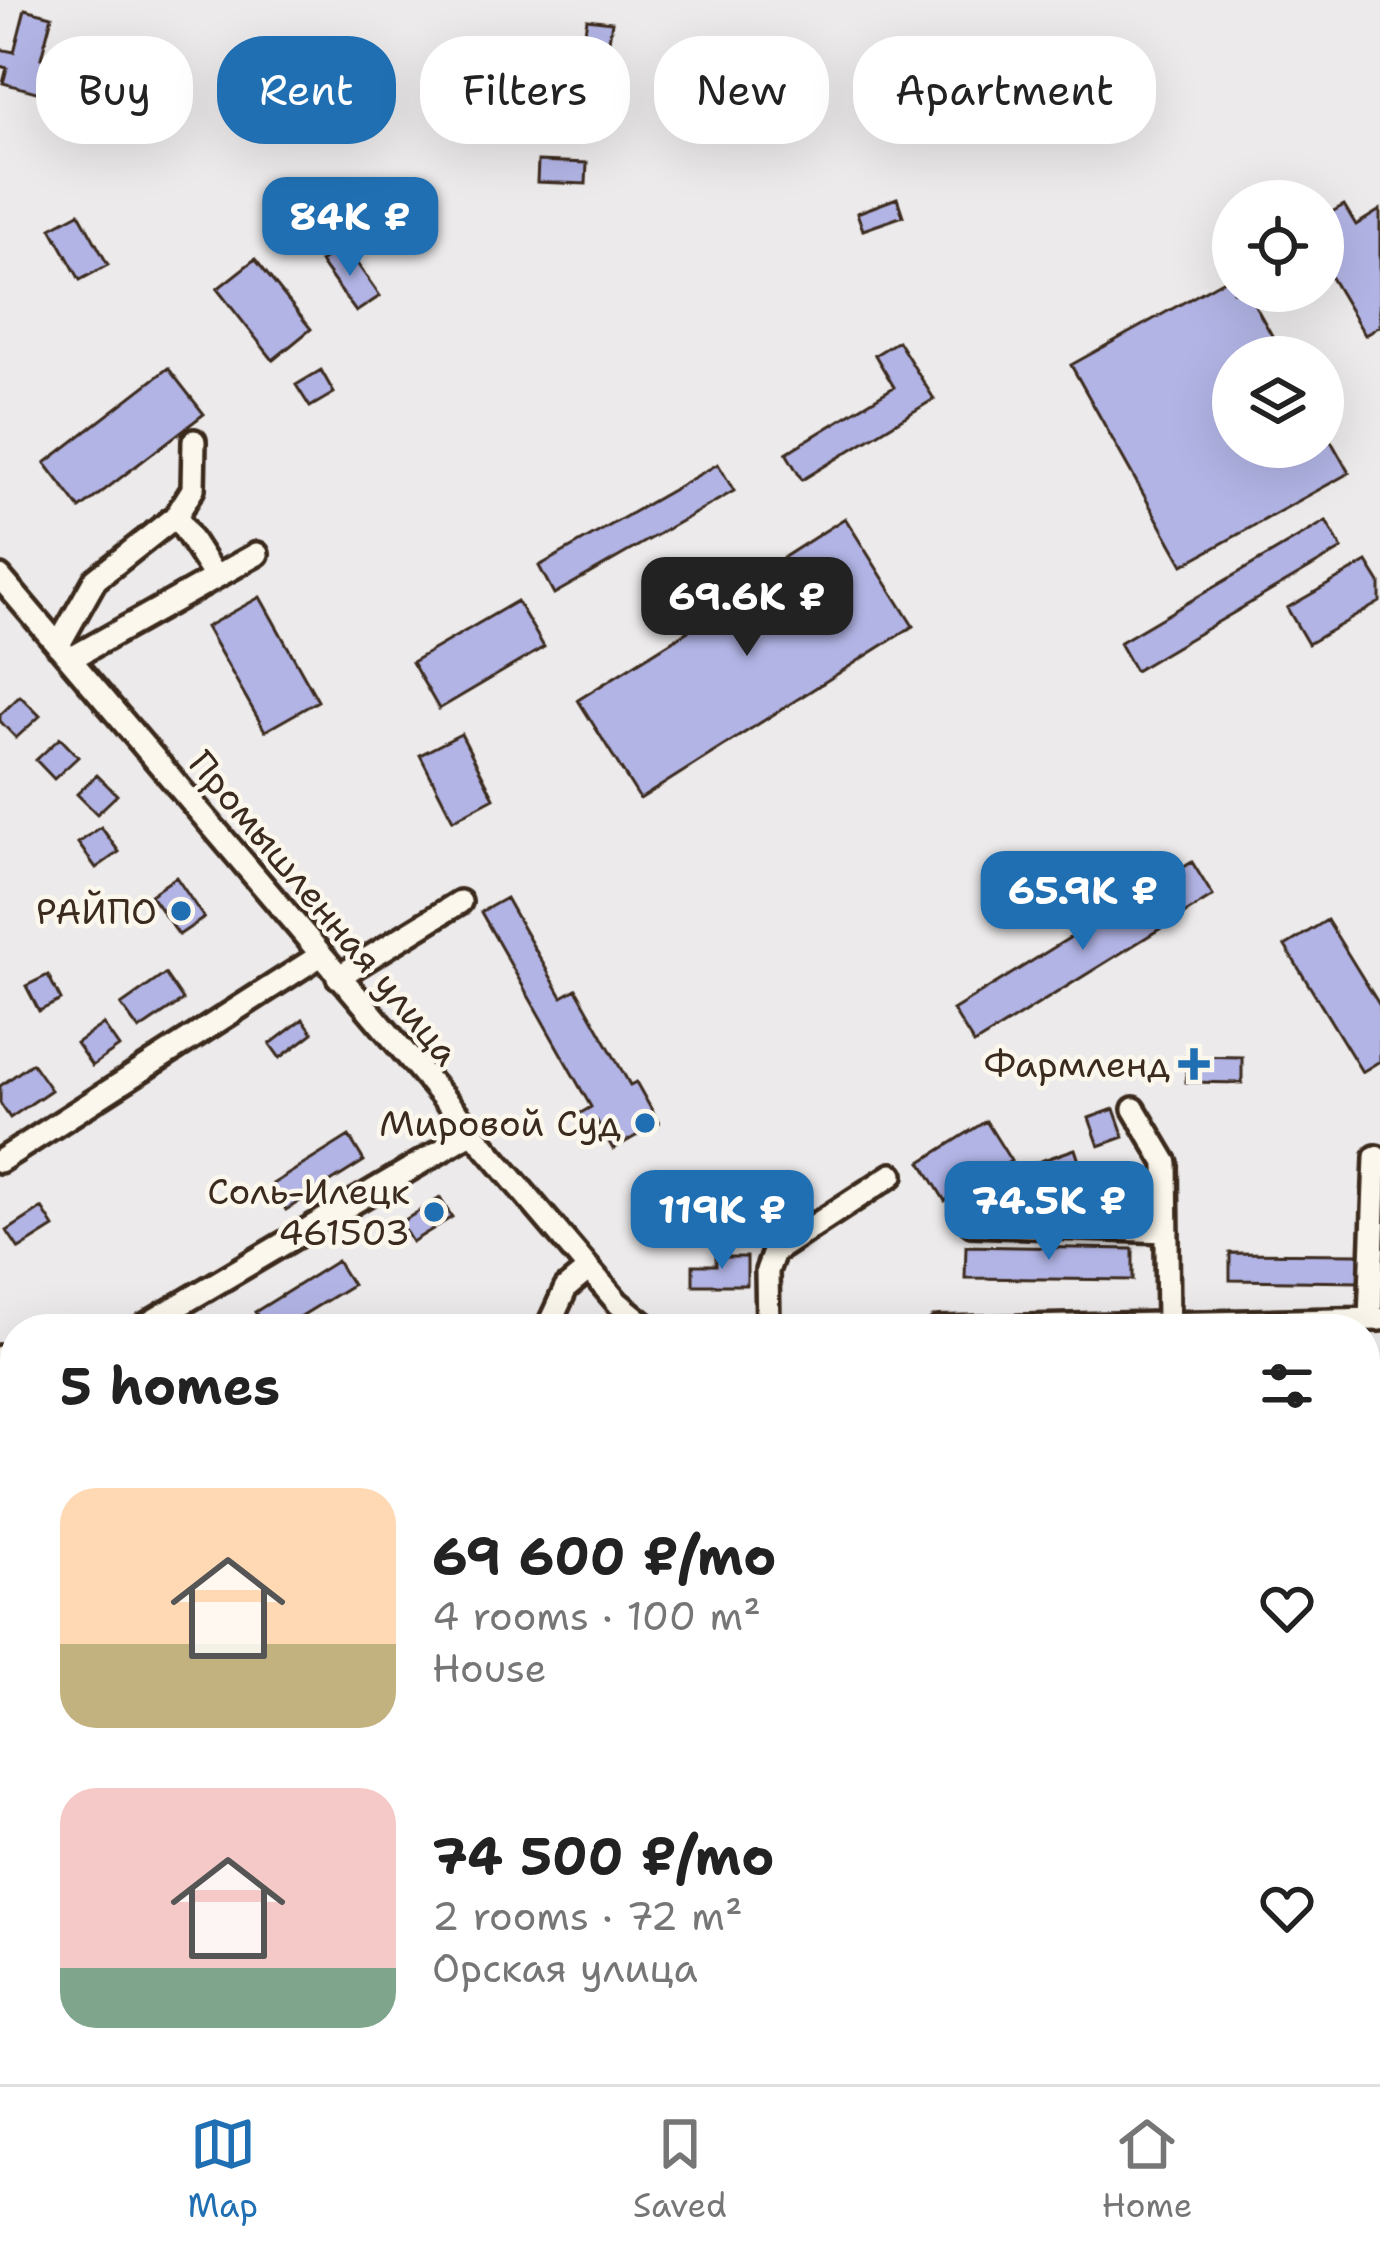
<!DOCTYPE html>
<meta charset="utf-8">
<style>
:root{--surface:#fff;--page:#f6f6f6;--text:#222;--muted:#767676;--line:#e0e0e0;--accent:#1f6fb2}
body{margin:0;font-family:"Shantell Sans",sans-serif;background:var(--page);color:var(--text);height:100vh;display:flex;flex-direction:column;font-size:45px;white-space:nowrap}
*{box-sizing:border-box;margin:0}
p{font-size:39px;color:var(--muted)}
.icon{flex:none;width:66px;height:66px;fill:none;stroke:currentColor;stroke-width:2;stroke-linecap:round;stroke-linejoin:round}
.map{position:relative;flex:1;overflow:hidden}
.sheet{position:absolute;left:0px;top:1314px;width:1380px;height:771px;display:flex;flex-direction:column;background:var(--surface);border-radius:48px 48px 0 0;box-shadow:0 12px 48px #0002}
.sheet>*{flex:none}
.hud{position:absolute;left:36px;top:36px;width:1308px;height:108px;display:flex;gap:24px}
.buttons{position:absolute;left:1212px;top:180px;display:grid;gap:24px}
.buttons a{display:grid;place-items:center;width:132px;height:132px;border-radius:50%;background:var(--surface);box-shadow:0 12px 48px #0002;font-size:60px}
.price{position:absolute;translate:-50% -102px;padding:0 27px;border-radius:24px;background:var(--accent);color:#fff;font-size:39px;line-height:78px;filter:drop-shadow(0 3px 6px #0008)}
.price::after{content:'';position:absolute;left:50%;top:72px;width:36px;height:27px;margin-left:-18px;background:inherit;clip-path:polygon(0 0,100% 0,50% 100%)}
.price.active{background:#222;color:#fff}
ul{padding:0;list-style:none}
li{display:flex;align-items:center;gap:36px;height:300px;padding:0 60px}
li span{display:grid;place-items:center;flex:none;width:336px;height:240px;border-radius:36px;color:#555}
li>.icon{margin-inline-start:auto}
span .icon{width:144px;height:144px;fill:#fffc;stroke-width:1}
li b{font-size:51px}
h2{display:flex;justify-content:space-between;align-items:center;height:144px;padding:0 60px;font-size:51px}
.tag{padding:0 42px;border-radius:48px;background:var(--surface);box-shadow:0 12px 48px #0002;font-size:42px;line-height:108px}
.tag.active{background:var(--accent);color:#fff}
.tab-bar{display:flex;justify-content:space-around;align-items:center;height:168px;border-top:3px solid var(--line);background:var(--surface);font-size:33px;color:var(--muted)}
.tab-bar a{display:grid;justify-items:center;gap:6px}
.tab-bar .active{color:var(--accent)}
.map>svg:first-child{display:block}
.building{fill:#b2b4e5;stroke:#3b2a1e;stroke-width:3}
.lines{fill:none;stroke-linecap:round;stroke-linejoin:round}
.minor-casing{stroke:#3b2a1e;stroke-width:30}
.minor{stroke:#fbf7ec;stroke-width:21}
.poi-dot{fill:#1f6fb2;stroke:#fbf7ec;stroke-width:4.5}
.labels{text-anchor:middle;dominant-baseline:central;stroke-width:9;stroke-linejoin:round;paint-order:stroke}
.street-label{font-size:36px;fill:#3b2a1e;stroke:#fbf7ec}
.poi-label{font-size:36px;fill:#3b2a1e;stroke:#fbf7ec;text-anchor:end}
</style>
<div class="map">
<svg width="1380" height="2084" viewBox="0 0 1380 2084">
<rect width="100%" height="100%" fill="#eceaeb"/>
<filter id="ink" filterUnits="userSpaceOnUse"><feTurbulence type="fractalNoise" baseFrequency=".00833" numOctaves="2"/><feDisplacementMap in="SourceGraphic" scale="24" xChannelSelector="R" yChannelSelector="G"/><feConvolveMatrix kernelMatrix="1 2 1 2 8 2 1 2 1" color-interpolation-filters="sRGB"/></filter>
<g filter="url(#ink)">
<path class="building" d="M25 9 52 16 41 58 48 59 44 77 52 78 47 95 3 83 7 68 0 66V49L14 52Z
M587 19 612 22 607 53 582 49Z
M538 161 587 163 586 184 537 182Z
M897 198 903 216 863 230 857 213Z
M1344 205 1356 225 1380 210V326L1365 335 1323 264V217Z
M79 213 108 265 80 280 51 228Z
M344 245 380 296 356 312 320 262Z
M255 259 311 329 273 360 217 289Z
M1233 275V291H1247L1284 357H1233V447H1323V427L1349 473 1183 565 1071 365Z
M898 341 934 399 802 480 786 453 894 387 875 355Z
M168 368 204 414 80 509 45 463Z
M321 370 334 393 310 407 296 385Z
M718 464 734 491 554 594 539 566Z
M845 518 913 626 640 799 578 700 688 631 686 628 697 620 693 614 706 606 710 612 728 600 725 595Z
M1326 521 1342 549 1135 671 1119 643Z
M1367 562 1380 583V602L1308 644 1287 608Z
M260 597 318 701 265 731 206 627Z
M517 601 544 647 439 709 412 662Z
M20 696 40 716 16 738 0 721V715Z
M461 734 494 798 453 820 420 755Z
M60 738 78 757 54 779 36 760Z
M97 775 117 795 97 814 77 794Z
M101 827 119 852 96 868 78 843Z
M1192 862 1213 896 974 1044 953 1010Z
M176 877 204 918 179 935 150 895Z
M506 898 562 997 576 989 630 1085 636 1082 659 1123 613 1149 597 1121 586 1127 579 1114 591 1107 481 912Z
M1327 920 1380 1006V1061L1362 1072 1285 946Z
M165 974 183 1000 139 1030 121 1005Z
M48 975 61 1000 39 1011 26 986Z
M303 1019 313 1033 280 1058 270 1044Z
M103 1024 119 1047 92 1066 76 1043Z
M1186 1056 1242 1057V1083L1186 1082Z
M32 1063 51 1090 10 1118 0 1103V1086Z
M1114 1109 1124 1137 1099 1146 1089 1118Z
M986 1121 1011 1161 945 1201 921 1162Z
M349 1136 364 1161 286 1210 271 1185Z
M1075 1149 1086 1182 1037 1199 1031 1182 1015 1187 1009 1172Z
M440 1198 452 1217 412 1242 400 1223Z
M42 1208 54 1227 19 1249 7 1231Z
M966 1246 1133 1249V1280L965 1278Z
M1230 1253 1359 1254V1282L1230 1280Z
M716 1257H747V1285H693V1265H716Z
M337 1261 352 1285 280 1329H266L255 1312Z
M1365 1414H1372L1370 1537H1365Z
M15 1455V1493L0 1500V1463Z
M15 1549V1590L0 1597V1557Z
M1366 1794H1380V1823H1366Z
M1367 1843H1380V1873H1367Z
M1370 1910H1380V1944H1369Z
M1365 1998H1380V2025H1365Z
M724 2070H749L756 2084H722L717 2073Z
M818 2070H846L852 2084H817L812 2073Z
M996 2070H1034L1041 2084H1002Z"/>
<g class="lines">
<g class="minor-casing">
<path id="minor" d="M176 516 193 489 194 441
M0 577 589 1269 618 1303 650 1329
M58 646 95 580 176 516 214 575
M70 659 257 554
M338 977 460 902
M1134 1109 1166 1163 1168 1323
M0 1161 321 955
M972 1224 1167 1231
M1370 1319 1376 1157
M139 1329 471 1133
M547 1329 566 1288 589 1269
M768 1329 767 1271 774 1252 892 1175
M939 1329 1380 1319
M0 1357 15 1380
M0 1518 15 1512
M1365 1653 1380 1652
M0 1658 15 1662
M0 1772 15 1763
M1365 1968H1380
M400 2070 419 2084
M654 2070 661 2084
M870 2070 877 2084
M1063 2070 1068 2084
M1259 2070 1265 2084
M320 2084 323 2070"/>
</g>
<use href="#minor" class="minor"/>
</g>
</g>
<g class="poi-dot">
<circle cx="181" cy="911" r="12"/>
<path d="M1188 1046h12v12h12v12h-12v12h-12v-12h-12v-12h12z"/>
<circle cx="645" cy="1123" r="12"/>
<circle cx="434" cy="1212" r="12"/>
</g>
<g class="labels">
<g class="street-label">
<text transform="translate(324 908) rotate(50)">Промышленная улица</text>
</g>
<g class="poi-label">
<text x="157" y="911">РАЙПО</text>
<text x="1170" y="1064">Фармленд</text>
<text x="621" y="1123">Мировой Суд</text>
<text x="410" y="1191">Соль-Илецк<tspan x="410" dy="41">461503</tspan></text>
</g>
</g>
</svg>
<div class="buttons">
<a><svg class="icon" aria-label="locate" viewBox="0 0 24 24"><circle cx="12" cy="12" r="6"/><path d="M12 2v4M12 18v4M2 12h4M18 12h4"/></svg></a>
<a><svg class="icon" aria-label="layers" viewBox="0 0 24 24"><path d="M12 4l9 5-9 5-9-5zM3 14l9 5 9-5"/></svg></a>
</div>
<b class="price" style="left:350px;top:279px">84K ₽</b>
<b class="price active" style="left:747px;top:659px">69.6K ₽</b>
<b class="price" style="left:1083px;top:953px">65.9K ₽</b>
<b class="price" style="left:1049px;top:1263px">74.5K ₽</b>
<b class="price" style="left:722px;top:1272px">119K ₽</b>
<div class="hud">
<a class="tag">Buy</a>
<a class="tag active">Rent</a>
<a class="tag">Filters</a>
<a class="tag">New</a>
<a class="tag">Apartment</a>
</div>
<section class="sheet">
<h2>5 homes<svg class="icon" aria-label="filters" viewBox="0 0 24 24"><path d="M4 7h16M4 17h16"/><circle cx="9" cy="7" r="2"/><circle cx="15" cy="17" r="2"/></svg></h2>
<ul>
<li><span style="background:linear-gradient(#ffd9b3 65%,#c2b280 0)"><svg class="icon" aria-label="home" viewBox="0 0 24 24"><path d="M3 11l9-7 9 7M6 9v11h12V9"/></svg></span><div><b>69 600 ₽/mo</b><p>4 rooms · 100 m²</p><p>House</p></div><svg class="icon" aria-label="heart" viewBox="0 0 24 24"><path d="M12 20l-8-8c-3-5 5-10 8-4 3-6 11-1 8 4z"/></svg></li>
<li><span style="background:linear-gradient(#f6c9c9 75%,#7fa58c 0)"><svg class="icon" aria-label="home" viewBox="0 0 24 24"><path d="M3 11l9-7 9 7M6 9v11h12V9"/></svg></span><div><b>74 500 ₽/mo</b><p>2 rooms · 72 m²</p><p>Орская улица</p></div><svg class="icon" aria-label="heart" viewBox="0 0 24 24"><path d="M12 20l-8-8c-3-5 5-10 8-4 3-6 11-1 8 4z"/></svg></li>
</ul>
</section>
</div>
<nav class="tab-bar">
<a class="active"><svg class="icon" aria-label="map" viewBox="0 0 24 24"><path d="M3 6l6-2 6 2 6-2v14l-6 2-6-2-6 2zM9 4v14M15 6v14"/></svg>Map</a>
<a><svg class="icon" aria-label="saved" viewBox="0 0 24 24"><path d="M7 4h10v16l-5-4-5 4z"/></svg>Saved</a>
<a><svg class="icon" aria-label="home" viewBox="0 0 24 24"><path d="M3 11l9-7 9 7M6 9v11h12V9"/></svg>Home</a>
</nav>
